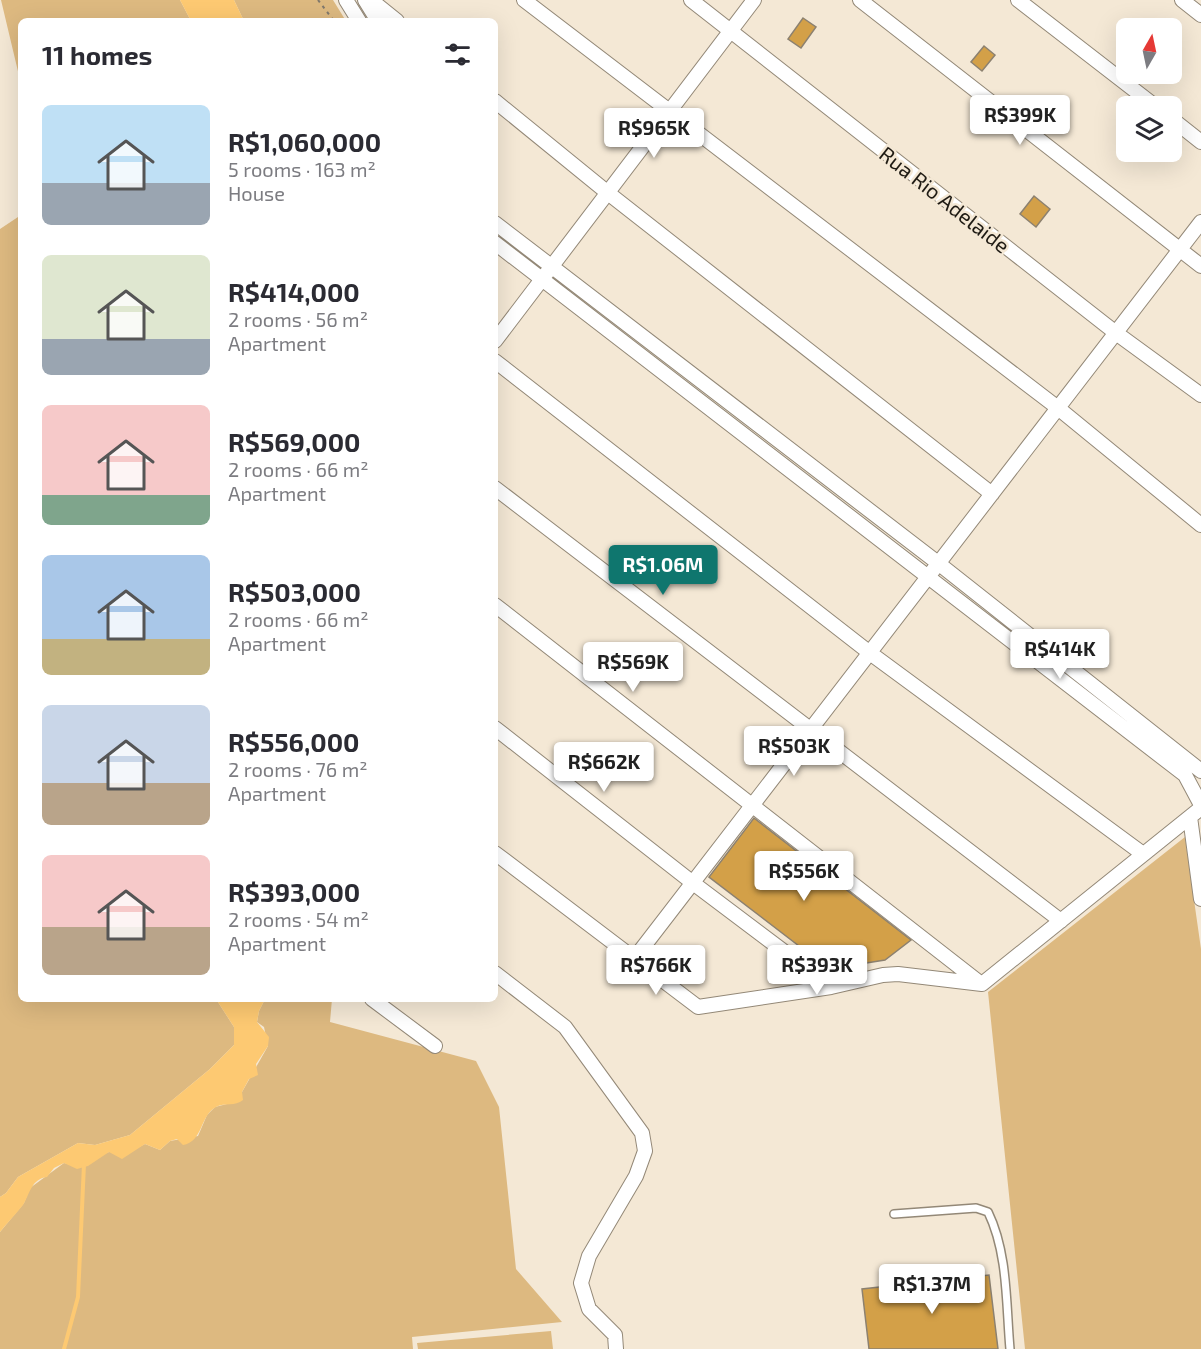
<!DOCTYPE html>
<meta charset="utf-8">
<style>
:root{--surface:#fff;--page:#f2f2f3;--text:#2b2b33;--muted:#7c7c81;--accent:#0f766e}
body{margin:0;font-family:"Exo 2",sans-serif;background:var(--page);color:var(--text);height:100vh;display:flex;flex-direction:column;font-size:22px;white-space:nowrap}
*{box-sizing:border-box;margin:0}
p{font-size:20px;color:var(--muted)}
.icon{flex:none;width:33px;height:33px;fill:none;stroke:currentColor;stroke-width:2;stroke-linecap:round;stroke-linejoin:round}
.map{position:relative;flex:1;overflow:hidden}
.drawer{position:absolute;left:18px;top:18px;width:480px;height:984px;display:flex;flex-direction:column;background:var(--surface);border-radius:9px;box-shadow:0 6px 24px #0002}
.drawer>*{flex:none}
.needle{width:39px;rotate:9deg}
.controls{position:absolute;left:1116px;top:18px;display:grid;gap:12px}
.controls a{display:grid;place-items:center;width:66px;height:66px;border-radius:9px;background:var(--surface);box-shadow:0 6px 24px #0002;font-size:30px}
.price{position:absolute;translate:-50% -51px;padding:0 14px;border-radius:6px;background:#fff;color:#222;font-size:20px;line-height:39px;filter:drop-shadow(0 2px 3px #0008)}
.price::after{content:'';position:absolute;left:50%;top:36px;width:18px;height:14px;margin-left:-9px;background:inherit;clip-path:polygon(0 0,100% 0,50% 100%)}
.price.selected{background:var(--accent);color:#fff}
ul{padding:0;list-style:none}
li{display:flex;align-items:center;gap:18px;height:150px;padding:0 24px}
li span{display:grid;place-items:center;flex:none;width:168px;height:120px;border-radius:9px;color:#555}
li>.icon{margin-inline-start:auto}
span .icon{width:72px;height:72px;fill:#fffc;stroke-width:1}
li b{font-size:26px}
h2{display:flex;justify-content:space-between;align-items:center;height:72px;padding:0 24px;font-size:26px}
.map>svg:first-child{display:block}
.green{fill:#ddb980}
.water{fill:#fdc972}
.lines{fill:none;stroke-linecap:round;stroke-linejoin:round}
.stream{stroke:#fdc972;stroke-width:4}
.building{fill:#d3a048;stroke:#8c8170;stroke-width:1.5}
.lane-casing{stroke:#938877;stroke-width:10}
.street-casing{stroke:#938877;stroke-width:16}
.path{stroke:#80786c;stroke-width:2;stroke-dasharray:3 4.5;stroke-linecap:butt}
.lane{stroke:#fff;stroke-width:7}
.street{stroke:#fff;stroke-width:14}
.labels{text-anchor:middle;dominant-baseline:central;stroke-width:5;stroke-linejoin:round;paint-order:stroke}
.street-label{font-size:21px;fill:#1f1b14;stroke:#f4e8d5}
</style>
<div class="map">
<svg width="1201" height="1349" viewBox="0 0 1201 1349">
<rect width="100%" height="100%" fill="#f4e8d5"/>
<path class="green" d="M1 0H180L191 21H21V84Z
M234 0H333L346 21H244Z
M21 215V999H216L234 1027V1045L210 1069 130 1135 95 1145 78 1143 18 1177 6 1193 0 1197V229Z
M1185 837 1201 949V1349H1025L988 992Z
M265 999H332L330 1022 476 1061 499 1107 516 1269 562 1322 412 1337 413 1349H0V1232L24 1203 30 1188 64 1163 73 1165 109 1152 133 1150 145 1144 160 1150 170 1141 198 1136 207 1115 215 1107 227 1104 242 1092 268 1046 264 1027 257 1022 259 1011Z
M551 1331 553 1349H418L417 1343Z"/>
<path class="water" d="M180 0H234L244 21H191Z
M216 999H265L259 1011 257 1022 269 1037 268 1046 256 1064 258 1075 249 1079 242 1092 243 1100C235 1107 225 1102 216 1107 200 1115 203 1142 183 1145L177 1139 170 1141 160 1150 145 1144 122 1159 109 1152 88 1166 77 1169 64 1163 54 1168 47 1177C31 1179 30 1194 23 1205 16 1214 7 1223 0 1232V1197L6 1193 18 1177 78 1143 95 1145 130 1135 210 1069 234 1045V1027Z"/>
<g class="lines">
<path class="stream" d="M64 1349 78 1297 84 1164"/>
</g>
<path class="building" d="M803 18 816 27 801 48 788 39Z
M984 46 995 55 982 71 971 62Z
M1034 196 1050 209 1036 227 1020 214Z
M754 818 911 940 885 960 829 969 709 877Z
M989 1275 998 1349H869L862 1289Z"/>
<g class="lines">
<g class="lane-casing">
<path id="lane" d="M894 1214 976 1208 988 1212C1008 1253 1006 1304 1010 1349"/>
</g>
<g class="street-casing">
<path id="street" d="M346 0 359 21
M365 0 378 21
M371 0 397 21
M524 0 1058 408 1201 525
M691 0 1116 333 1201 395
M860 0 1201 266
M1018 0 1155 106
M1182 0 1201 15
M495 101 608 193 992 494
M1172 119 1201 142
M495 223 938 563 1201 771
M495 243 1185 775 1201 805
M495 341 754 0
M495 361 870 653 1143 854
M495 488 1061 921
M495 605 980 983
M495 728 693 883 831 987 883 975 898 974 982 984 1201 808
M1190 817 1201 899
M495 853 698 1007 831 987
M634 959 1201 222
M495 973 565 1027 642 1133 645 1151 636 1176 589 1256 581 1283 589 1309 615 1335 616 1349
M372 999 435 1046"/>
</g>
<path class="path" d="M318 0 334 21"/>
<use href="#lane" class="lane"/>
<use href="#street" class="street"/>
</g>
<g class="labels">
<g class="street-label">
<text transform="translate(945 199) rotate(38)">Rua Rio Adelaide</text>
</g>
</g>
</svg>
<div class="controls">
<a><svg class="needle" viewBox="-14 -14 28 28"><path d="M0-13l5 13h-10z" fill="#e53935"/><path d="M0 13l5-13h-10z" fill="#7c7c81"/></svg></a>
<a><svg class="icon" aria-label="layers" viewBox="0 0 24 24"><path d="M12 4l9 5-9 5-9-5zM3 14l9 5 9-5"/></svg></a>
</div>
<b class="price" style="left:1020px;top:146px">R$399K</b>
<b class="price" style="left:654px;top:159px">R$965K</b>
<b class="price selected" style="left:663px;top:596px">R$1.06M</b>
<b class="price" style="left:1060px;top:680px">R$414K</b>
<b class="price" style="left:633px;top:693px">R$569K</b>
<b class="price" style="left:794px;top:777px">R$503K</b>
<b class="price" style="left:604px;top:793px">R$662K</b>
<b class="price" style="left:804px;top:902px">R$556K</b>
<b class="price" style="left:656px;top:996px">R$766K</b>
<b class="price" style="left:817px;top:996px">R$393K</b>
<b class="price" style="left:932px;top:1315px">R$1.37M</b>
<section class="drawer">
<h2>11 homes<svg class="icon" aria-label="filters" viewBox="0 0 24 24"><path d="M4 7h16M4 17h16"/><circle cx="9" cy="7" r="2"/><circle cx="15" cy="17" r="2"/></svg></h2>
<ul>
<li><span style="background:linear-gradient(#bfe0f5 65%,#9aa5b1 0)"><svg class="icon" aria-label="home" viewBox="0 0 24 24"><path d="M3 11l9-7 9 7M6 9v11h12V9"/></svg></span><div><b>R$1,060,000</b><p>5 rooms · 163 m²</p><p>House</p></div></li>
<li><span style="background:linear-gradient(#dfe7d0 70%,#9aa5b1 0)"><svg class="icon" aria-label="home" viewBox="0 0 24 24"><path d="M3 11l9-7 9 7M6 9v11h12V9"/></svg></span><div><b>R$414,000</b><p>2 rooms · 56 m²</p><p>Apartment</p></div></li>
<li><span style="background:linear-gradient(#f6c9c9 75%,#7fa58c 0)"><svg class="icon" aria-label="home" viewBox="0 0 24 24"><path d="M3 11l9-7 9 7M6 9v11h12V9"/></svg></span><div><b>R$569,000</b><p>2 rooms · 66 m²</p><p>Apartment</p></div></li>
<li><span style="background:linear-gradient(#a9c7e8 70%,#c2b280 0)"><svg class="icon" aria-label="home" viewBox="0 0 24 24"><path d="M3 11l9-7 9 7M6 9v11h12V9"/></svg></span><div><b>R$503,000</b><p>2 rooms · 66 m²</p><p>Apartment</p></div></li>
<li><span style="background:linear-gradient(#c9d6e8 65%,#b9a48a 0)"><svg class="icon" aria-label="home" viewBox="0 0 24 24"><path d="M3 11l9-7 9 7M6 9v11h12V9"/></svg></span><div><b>R$556,000</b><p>2 rooms · 76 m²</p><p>Apartment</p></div></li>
<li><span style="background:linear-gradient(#f6c9c9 60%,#b9a48a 0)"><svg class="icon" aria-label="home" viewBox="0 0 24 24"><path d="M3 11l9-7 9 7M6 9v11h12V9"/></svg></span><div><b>R$393,000</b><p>2 rooms · 54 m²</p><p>Apartment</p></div></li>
</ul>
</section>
</div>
